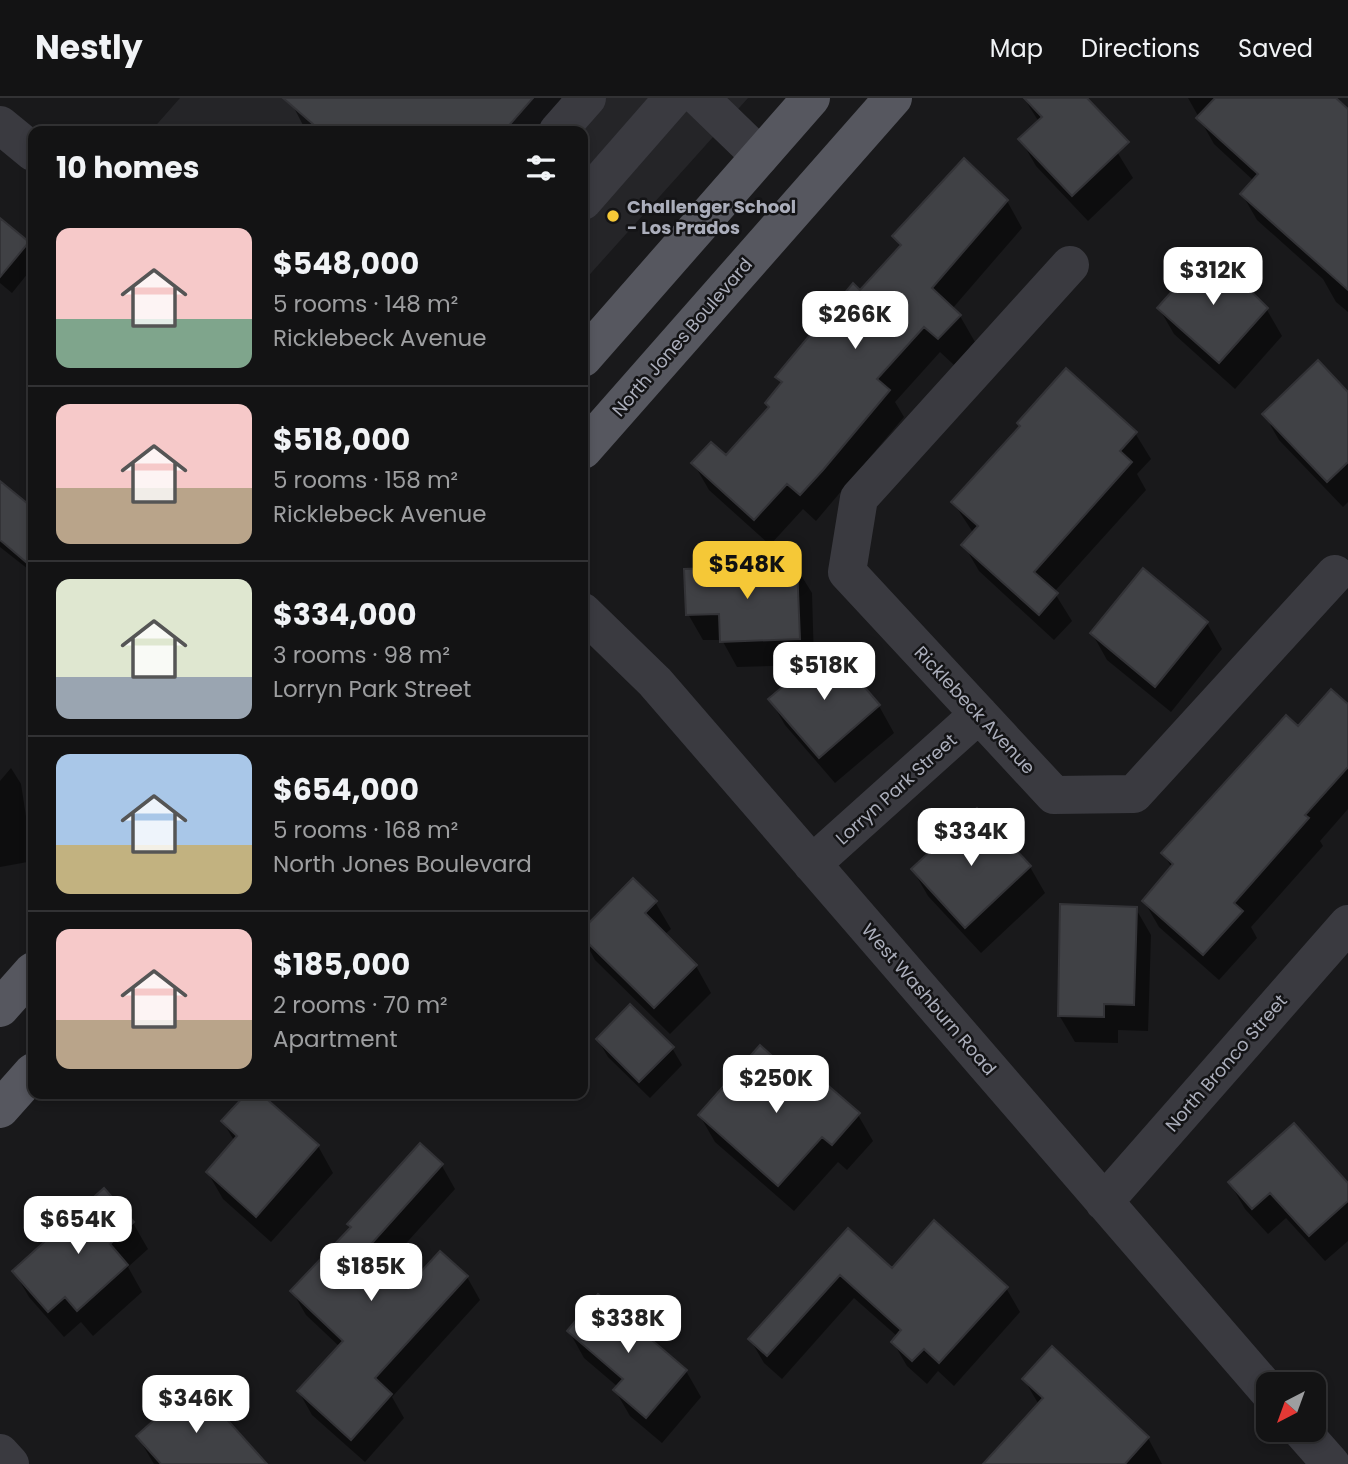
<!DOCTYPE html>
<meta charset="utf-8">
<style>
:root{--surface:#131314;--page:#202022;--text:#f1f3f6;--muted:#9d9ea0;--line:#323234;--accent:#f5c837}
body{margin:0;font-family:Poppins,sans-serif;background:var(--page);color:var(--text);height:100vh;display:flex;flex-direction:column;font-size:26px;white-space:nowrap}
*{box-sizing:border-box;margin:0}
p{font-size:23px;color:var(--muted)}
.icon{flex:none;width:38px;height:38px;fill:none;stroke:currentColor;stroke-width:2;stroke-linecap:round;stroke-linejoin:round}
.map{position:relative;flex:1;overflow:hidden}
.details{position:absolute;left:28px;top:28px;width:560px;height:973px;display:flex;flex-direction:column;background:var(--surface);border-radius:14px;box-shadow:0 4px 10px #0003,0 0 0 2px var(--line)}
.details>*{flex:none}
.needle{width:46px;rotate:221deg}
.tools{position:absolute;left:1256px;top:1274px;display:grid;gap:14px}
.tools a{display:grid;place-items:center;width:70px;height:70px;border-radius:14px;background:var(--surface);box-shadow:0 4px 10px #0003,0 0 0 2px var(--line);font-size:35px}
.price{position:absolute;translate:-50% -60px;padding:0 16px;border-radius:14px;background:#fff;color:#222;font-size:23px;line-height:46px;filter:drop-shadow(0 2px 4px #0008)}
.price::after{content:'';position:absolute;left:50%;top:42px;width:21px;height:16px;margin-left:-10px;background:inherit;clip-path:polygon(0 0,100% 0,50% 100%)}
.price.current{background:var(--accent);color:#111}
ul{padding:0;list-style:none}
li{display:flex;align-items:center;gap:21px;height:175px;padding:0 28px}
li+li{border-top:2px solid var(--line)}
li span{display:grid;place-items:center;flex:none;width:196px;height:140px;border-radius:14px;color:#555}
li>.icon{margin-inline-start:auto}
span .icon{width:84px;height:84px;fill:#fffc;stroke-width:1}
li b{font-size:30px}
h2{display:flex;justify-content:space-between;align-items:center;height:84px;padding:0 28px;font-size:30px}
header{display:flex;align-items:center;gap:42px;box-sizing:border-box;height:98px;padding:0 35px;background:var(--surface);border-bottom:2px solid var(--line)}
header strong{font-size:33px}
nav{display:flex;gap:38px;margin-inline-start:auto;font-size:24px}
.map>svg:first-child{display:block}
.built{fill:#252528}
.shadow{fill:#0007}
.building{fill:#404145;stroke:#333337;stroke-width:2}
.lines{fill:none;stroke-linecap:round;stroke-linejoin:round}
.minor{stroke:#3a3a40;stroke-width:38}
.major{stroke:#56575f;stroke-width:38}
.poi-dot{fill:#f5c837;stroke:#141416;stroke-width:2.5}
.labels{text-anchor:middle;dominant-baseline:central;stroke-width:5;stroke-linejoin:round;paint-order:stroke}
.poi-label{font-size:18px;font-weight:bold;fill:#abaebb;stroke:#141416;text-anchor:start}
.street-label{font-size:18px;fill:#abaebb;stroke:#141416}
</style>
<header>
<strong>Nestly</strong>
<nav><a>Map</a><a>Directions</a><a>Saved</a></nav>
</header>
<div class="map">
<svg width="1348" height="1366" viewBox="0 0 1348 1366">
<rect width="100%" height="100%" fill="#19191b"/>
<path class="built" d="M180 0H748L583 184V33H151Z"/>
<path class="shadow" d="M289 0H561L569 14 552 33H306Z
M1024 0H1084L1133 80 1088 123 1036 68 1021 42 1039 24Z
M1188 0H1334L1348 16V214L1336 204 1323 181 1257 122 1242 96 1254 83 1214 46Z
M964 63 1007 103 1022 130 952 211 960 218 975 244 954 267 940 254 895 304 904 319 816 423 803 411 770 447 709 392 694 366 726 360 770 311 782 287 778 279 901 150 894 138Z
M0 122 28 145 33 154V169L12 195 0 185Z
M1209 154 1267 212 1282 238 1235 291 1174 236 1159 210Z
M33 253V266L29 259Z
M1348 296V404L1343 409 1279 342 1264 316Z
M1135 335 1151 361 1137 376 1146 392 1054 494 1072 523 1054 542 979 473 964 447 974 436 953 404Z
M0 386 33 412V475L0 449Z
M796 469 812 495 814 564 829 551 879 608 894 635 835 685 785 627 770 601 811 567 737 569 722 542H703L688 516Z
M1207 525 1222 551 1171 614 1107 562 1092 535Z
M1348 606V711L1320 743 1323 748 1251 829 1257 840 1219 882 1159 829 1144 803 1172 770 1163 755 1298 630Z
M11 670 21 686 33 763 0 769V683Z
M977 712 1030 769 1045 795 981 855 928 798 913 772Z
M634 783 655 804 671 831 664 837 696 868 711 895 670 936 595 862 583 840V834Z
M1136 811 1151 837 1148 933 1118 932V945L1075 944 1059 917Z
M598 942 672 950 682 967 650 1000 608 959Z
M809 993 858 1017 873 1043 847 1072 838 1064 794 1113 715 1044 700 1018Z
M248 996H259L318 1048 333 1075 271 1144 223 1101 208 1075 235 1044 223 1024Z
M420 1047 442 1068 455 1091 382 1172 406 1193 467 1179 480 1202 392 1299 404 1320 365 1364 312 1317 299 1294 340 1249 306 1217 292 1193 352 1131 349 1126Z
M1230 1085 1348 1087V1143L1325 1163 1286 1120 1268 1136 1245 1111Z
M133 1125 148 1151 128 1169 142 1194 93 1238 81 1224 64 1239 29 1199 14 1173Z
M848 1133 892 1173 1006 1190 1020 1214 954 1288 938 1273 927 1286 907 1268 893 1244 898 1239 854 1200 782 1281 764 1265 750 1241Z
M569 1233 686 1273 701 1299 662 1345 630 1318 615 1292 618 1289 584 1260Z
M1024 1281 1106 1303 1148 1340 1162 1366H985L1039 1307Z
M138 1339 264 1366H154Z"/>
<path class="building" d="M283 0H533L504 33H321Z
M1024 0H1087L1129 44 1072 98 1018 41 1042 19Z
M1215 0H1336L1348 11V192L1240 96 1258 76 1196 20Z
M964 60 1008 102 932 190 961 217 938 241 924 229 877 281 890 292 823 372 800 397 787 386 754 422 691 365 711 344 726 357 769 309 765 305 782 284 775 279 853 185 860 192 901 147 892 138Z
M0 120 29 144 0 179Z
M1209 152 1268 210 1219 265 1157 210Z
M1318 262 1348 294V364L1327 384 1262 316Z
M1066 270 1137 334 1120 353 1132 364 1034 474 1058 495 1039 517 961 447 978 428 951 404 1020 328 1017 325Z
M0 383 33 410V470L0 442Z
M797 467 800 541 720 544 719 516 686 517 684 471Z
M1143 470 1208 524 1155 589 1090 535Z
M830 549 880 607 819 660 768 601Z
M1331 591 1348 606V669L1305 717 1309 720 1234 805 1243 813 1203 857 1142 803 1173 766 1161 755 1286 617 1298 628Z
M977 710 1031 768 965 830 911 771Z
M633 780 657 803 645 815 697 867 654 910 583 840V831Z
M1060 806 1137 809 1134 907 1104 906V919L1058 918Z
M630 906 674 949 639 984 596 941Z
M760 947 808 990 818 979 860 1015 832 1047 822 1039 778 1088 698 1017Z
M246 996H261L319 1047 256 1119 206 1074 237 1038 221 1023Z
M1294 1025 1348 1085V1103L1309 1138 1270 1095 1252 1111 1228 1084Z
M420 1045 443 1066 364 1154 406 1190 440 1153 468 1178 375 1280 392 1296 351 1342 297 1293 343 1243 290 1193 351 1129 347 1126Z
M104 1090 134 1124 110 1146 128 1167 77 1213 65 1199 48 1214 12 1173Z
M934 1122 1008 1189 939 1265 924 1251 912 1263 891 1244 901 1232 840 1177 767 1258 748 1241 848 1130 892 1170Z
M598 1196 687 1272 646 1320 613 1292 623 1281 567 1233Z
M1052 1248 1149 1339 1125 1366H983L1043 1300 1022 1281Z
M195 1286 267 1366H161L136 1338Z"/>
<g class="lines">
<path class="minor" d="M700 0 760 58
M0 27 33 54
M558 33 587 0
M583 103 673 0
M1070 167 859 400 847 474 1054 697 1134 696 1335 476
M583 514 655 584 1269 1294
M812 766 979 616
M1104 1104 1348 826
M1301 1332 1331 1366
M0 1355 10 1366"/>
<path class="major" d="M583 260 811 0
M583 352 893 0
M0 910 33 873
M0 1011 33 974"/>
</g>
<circle class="poi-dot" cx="613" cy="118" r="7"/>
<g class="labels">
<g class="poi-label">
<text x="627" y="108">Challenger School<tspan x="627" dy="21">- Los Prados</tspan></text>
</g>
<g class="street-label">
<text transform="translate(682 239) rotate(-49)">North Jones Boulevard</text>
<text transform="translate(975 612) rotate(47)">Ricklebeck Avenue</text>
<text transform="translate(896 691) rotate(-42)">Lorryn Park Street</text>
<text transform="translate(929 901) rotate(49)">West Washburn Road</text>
<text transform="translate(1226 965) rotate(-49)">North Bronco Street</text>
</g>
</g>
</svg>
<div class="tools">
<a><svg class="needle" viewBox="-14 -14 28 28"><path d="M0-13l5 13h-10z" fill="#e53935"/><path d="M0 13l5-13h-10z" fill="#9d9ea0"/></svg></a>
</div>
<b class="price" style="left:1213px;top:209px">$312K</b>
<b class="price" style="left:855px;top:253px">$266K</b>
<b class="price current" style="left:747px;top:503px">$548K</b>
<b class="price" style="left:824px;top:604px">$518K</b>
<b class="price" style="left:971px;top:770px">$334K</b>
<b class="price" style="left:776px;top:1017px">$250K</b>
<b class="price" style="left:78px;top:1158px">$654K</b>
<b class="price" style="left:371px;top:1205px">$185K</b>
<b class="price" style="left:628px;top:1257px">$338K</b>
<b class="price" style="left:196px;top:1337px">$346K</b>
<section class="details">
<h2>10 homes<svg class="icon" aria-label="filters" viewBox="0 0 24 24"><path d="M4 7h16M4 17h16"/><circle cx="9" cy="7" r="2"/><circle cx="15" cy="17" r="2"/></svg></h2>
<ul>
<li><span style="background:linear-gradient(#f6c9c9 65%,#7fa58c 0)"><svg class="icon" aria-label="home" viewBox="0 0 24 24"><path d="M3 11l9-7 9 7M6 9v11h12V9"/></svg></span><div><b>$548,000</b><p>5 rooms · 148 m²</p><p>Ricklebeck Avenue</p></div></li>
<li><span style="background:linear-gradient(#f6c9c9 60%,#b9a48a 0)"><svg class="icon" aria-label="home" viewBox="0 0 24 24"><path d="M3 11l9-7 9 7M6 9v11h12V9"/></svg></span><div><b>$518,000</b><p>5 rooms · 158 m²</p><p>Ricklebeck Avenue</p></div></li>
<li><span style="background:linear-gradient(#dfe7d0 70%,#9aa5b1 0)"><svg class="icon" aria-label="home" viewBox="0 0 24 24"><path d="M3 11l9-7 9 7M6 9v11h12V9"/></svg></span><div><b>$334,000</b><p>3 rooms · 98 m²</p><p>Lorryn Park Street</p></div></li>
<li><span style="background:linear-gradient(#a9c7e8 65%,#c2b280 0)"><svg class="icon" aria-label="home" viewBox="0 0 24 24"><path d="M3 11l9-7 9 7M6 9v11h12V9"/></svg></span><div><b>$654,000</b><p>5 rooms · 168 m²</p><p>North Jones Boulevard</p></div></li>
<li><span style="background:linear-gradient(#f6c9c9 65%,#b9a48a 0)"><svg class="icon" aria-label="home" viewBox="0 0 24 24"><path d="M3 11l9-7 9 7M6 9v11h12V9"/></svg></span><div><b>$185,000</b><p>2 rooms · 70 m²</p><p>Apartment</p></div></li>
</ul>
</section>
</div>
